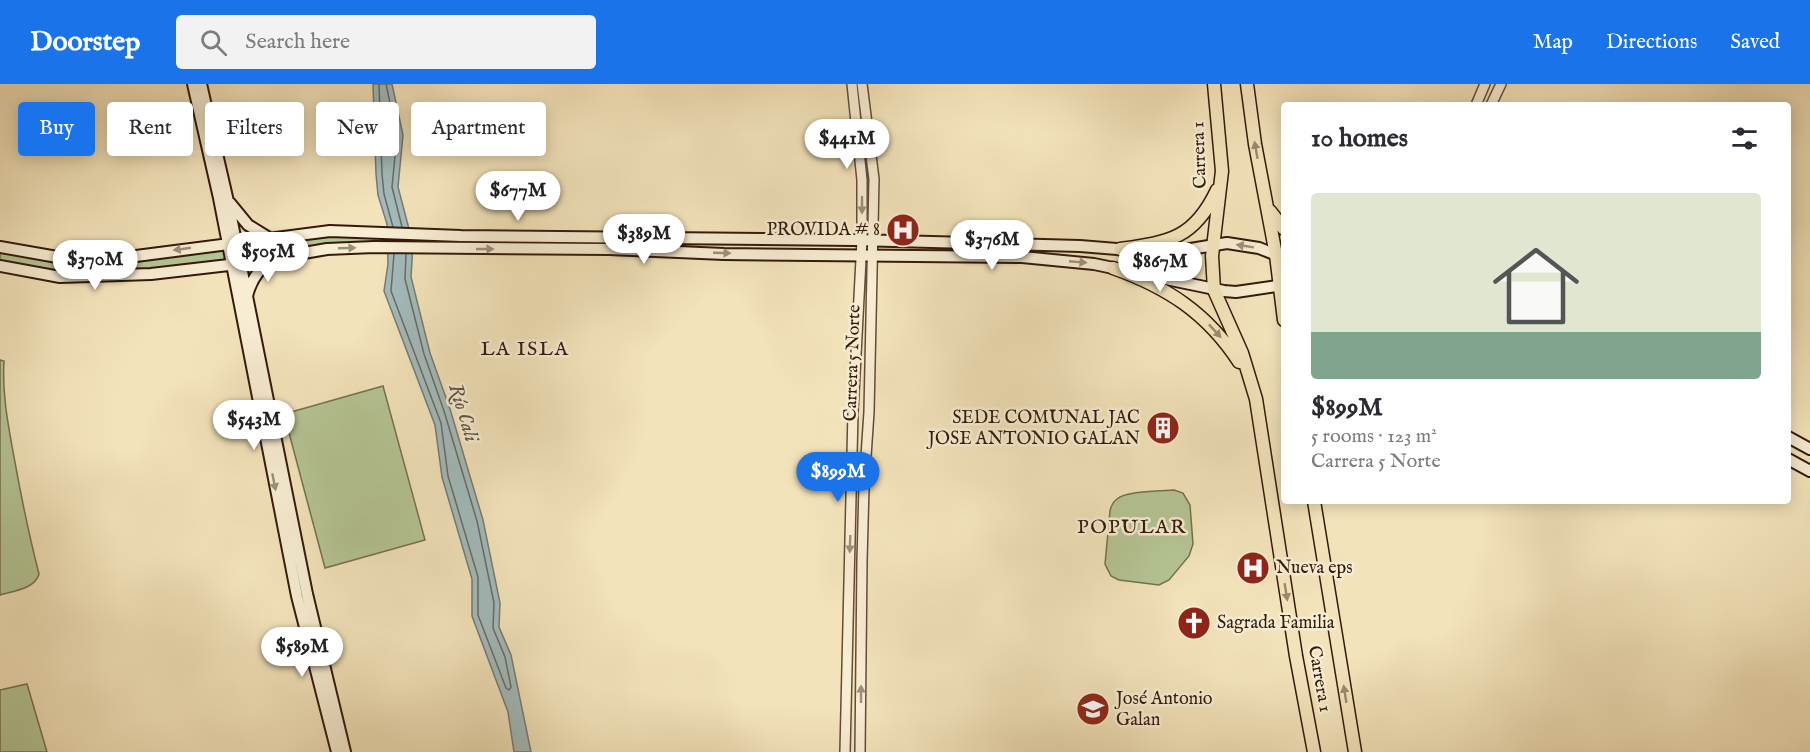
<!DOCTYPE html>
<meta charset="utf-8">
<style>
:root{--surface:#fff;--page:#f2f2f3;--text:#2b2b33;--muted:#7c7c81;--accent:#1a73e8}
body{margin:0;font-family:"IM FELL English",serif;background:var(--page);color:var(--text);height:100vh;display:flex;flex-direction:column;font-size:22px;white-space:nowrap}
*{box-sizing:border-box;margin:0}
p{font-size:20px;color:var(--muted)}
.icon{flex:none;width:33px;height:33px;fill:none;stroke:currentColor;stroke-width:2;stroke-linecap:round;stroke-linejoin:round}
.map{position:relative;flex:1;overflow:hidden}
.side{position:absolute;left:1281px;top:18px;width:510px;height:402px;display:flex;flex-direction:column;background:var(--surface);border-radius:6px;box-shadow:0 3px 15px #0003}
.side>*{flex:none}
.hud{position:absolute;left:18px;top:18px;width:570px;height:54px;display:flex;gap:12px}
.price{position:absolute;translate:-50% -51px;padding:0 14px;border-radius:21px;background:#fff;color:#222;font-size:20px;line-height:39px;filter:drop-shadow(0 2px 3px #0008)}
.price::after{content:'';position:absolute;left:50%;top:36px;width:18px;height:14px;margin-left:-9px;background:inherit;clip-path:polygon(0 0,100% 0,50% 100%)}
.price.on{background:var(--accent);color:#fff}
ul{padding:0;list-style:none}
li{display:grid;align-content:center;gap:12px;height:318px;padding:0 30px}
li span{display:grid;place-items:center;height:186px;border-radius:6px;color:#555}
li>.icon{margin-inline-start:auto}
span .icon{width:108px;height:108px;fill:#fffc;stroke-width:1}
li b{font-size:26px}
h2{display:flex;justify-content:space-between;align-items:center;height:72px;padding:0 30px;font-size:26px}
.tag{padding:0 21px;border-radius:6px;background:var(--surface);box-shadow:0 3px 15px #0003;font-size:21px;line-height:54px}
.tag.on{background:var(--accent);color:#fff}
header{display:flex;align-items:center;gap:36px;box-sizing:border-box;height:84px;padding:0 30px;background:var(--accent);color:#fff}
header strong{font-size:28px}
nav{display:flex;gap:33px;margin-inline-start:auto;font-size:21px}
.search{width:420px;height:54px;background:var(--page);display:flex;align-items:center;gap:15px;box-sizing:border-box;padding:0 21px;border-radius:6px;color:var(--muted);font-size:22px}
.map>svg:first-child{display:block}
.green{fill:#b5c594;stroke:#747050;stroke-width:1.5}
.water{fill:#a2bbbc;stroke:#767b75;stroke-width:1.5}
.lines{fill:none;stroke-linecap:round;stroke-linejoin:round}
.shore{stroke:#6b6a64;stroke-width:1.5}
.tertiary-casing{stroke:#644c37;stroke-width:12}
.secondary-casing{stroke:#341a0b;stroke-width:14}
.primary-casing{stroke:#341a0b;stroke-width:15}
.tertiary{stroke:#f7edd2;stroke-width:9}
.secondary{stroke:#f7edd2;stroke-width:10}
.primary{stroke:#f3e3ba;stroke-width:12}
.oneway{fill:#9d896b}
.oneway2{fill:#9f8e78}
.labels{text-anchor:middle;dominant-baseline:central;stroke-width:5;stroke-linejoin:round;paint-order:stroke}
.street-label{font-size:18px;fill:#341a0b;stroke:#f7edd2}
.poi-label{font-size:18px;fill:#341a0b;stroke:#f7edd2;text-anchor:start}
.neighbourhood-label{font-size:20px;letter-spacing:1.5px;fill:#341a0b;stroke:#f7edd2}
.water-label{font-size:20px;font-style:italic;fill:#5a5249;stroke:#f7edd2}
</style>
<header>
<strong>Doorstep</strong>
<div class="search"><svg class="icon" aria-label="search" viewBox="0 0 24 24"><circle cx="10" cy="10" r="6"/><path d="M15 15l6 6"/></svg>Search here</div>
<nav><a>Map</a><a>Directions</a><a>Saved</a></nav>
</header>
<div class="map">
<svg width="1810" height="668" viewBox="0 0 1810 668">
<rect width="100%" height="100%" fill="#f3e3ba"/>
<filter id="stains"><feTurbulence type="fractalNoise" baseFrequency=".00333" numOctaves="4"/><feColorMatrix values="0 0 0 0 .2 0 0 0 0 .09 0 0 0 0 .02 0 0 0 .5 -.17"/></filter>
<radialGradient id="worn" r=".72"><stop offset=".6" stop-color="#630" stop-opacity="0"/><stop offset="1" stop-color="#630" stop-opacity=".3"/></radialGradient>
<path class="green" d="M375 148 374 163 240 180 235 158Z
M228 159 232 181 104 193 0 182V163L63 174Z
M0 276 4 277C2 310 8 340 14 373 21 412 29 451 39 490 35 505 13 507 0 511Z
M383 302 425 456 325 484 284 330Z
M1174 406 1183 409 1190 421 1193 460 1189 472 1169 496 1159 501 1119 496 1111 492 1105 480 1110 427C1111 422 1113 418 1117 415 1126 407 1161 407 1174 406Z
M27 600 47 668H0V606Z"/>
<path class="water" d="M373 0H392L403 51 398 103 413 160 411 193 430 269 450 325 483 436 500 519 499 543 511 571 531 668H514L508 628 472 532V495L442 393 435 341 384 207 388 180 387 140 378 111 376 90Z"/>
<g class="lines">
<path class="shore" d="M379 0 382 90 384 110 393 143
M386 0 397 52 392 103 402 143
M394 170 391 207 441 339 448 392 478 493V531L506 604 509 606 511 603 505 573 493 544 494 519 477 437 444 327 424 270 405 195 406 170"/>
<g class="tertiary-casing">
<path id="tertiary" d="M1476 21 1485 0
M1491 21 1501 0
M845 668 853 328 862 156V96L852 0
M860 668 862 477 864 402 869 328 874 95 862 0"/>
</g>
<g class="secondary-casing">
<path id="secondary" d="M193 0 219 114 297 512 337 668
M201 0 227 113 307 510 345 668
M230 119 248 141 269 154
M0 163 63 174 97 175 136 172 330 147 461 152 855 156 1080 162 1166 169 1227 159 1259 164 1284 174
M0 182 60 193 151 190 246 179 327 165 374 163 609 165 724 170 1022 173 1094 180 1224 207 1236 208 1284 201
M247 212C251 196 260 183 274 175
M1788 353 1810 365
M1788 375 1810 387"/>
</g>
<g class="primary-casing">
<path id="primary" d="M1214 0 1222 87 1212 172 1214 206 1242 269 1256 315 1296 572 1314 668
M1247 0 1255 60 1276 171 1284 236
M1270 127 1284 145
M1120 165C1169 158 1194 155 1217 106
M1113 184C1167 203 1207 229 1239 278
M1314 417 1355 668"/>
</g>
<use href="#tertiary" class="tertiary"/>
<use href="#secondary" class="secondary"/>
<use href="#primary" class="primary"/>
</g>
<defs><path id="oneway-solid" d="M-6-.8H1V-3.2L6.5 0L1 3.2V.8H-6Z" transform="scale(1.5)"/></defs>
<g class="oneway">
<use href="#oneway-solid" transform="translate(1256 66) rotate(-100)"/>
<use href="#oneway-solid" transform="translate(1215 247) rotate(47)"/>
<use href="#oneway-solid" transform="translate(1286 508) rotate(81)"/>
<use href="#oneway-solid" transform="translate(1345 610) rotate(-99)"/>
</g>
<g class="oneway2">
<use href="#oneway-solid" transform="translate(862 121) rotate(90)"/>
<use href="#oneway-solid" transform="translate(1245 162) rotate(-171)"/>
<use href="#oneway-solid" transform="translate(347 164) rotate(-2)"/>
<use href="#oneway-solid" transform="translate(182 165) rotate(172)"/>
<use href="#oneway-solid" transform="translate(485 165)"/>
<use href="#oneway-solid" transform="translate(722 169) rotate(2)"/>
<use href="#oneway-solid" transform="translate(1078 178) rotate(5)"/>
<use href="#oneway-solid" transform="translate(274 398) rotate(79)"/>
<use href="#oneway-solid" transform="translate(850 460) rotate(92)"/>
<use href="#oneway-solid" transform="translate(861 610) rotate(-90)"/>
</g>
<defs>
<g id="hospital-disc" transform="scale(1.725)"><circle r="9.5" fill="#8f2418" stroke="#f7edd2"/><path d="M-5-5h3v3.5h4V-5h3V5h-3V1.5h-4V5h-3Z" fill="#fff"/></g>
<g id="building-disc" transform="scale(1.725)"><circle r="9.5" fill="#8f2418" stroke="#f7edd2"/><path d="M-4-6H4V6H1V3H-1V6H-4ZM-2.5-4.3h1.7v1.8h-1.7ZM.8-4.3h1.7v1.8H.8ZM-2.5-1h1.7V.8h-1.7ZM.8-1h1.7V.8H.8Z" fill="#fff"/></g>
<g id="church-disc" transform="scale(1.725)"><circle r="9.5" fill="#8f2418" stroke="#f7edd2"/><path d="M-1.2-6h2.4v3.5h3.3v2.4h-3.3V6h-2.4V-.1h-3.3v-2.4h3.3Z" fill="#fff"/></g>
<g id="school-disc" transform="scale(1.725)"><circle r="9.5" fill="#8f2418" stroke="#f7edd2"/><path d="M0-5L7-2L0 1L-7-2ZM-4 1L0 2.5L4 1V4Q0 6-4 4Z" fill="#fff"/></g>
</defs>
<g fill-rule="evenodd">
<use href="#hospital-disc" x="903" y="146"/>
<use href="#building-disc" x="1163" y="344"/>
<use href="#hospital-disc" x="1253" y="484"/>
<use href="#church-disc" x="1194" y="539"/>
<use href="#school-disc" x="1093" y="625"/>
</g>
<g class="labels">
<g class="street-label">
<text transform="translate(1200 71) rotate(-92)">Carrera 1</text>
<text transform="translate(853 279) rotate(-88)">Carrera 5 Norte</text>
<text transform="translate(1319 595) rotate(80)">Carrera 1</text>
</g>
<g class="poi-label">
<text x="880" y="146" text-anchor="end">PROVIDA # 8</text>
<text x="1140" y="334" text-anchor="end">SEDE COMUNAL JAC<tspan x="1140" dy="21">JOSE ANTONIO GALAN</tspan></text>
<text x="1276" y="484">Nueva eps</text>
<text x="1217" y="539">Sagrada Familia</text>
<text x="1116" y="615">José Antonio<tspan x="1116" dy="21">Galan</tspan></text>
</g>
<g class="neighbourhood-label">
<text x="525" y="265">LA ISLA</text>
<text x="1132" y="443">POPULAR</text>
</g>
<g class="water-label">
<text transform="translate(463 329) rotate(73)">Río Cali</text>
</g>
</g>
<rect width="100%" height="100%" filter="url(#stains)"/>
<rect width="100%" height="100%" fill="url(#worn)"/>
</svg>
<b class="price" style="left:847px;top:86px">$441M</b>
<b class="price" style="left:518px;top:138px">$677M</b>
<b class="price" style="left:644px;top:181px">$389M</b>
<b class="price" style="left:992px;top:187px">$376M</b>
<b class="price" style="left:268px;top:199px">$505M</b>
<b class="price" style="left:95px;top:207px">$370M</b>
<b class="price" style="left:1160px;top:209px">$867M</b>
<b class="price" style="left:254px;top:367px">$543M</b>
<b class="price on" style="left:838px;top:419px">$899M</b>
<b class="price" style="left:302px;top:594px">$589M</b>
<div class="hud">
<a class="tag on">Buy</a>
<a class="tag">Rent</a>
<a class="tag">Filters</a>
<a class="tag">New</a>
<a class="tag">Apartment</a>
</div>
<section class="side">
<h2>10 homes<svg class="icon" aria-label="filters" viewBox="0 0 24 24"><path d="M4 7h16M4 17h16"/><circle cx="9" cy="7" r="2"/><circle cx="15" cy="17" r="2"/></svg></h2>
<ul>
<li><span style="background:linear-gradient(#dfe7d0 75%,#7fa58c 0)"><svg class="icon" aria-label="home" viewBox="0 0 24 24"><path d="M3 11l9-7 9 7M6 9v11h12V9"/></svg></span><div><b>$899M</b><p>5 rooms · 123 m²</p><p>Carrera 5 Norte</p></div></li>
</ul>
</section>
</div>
